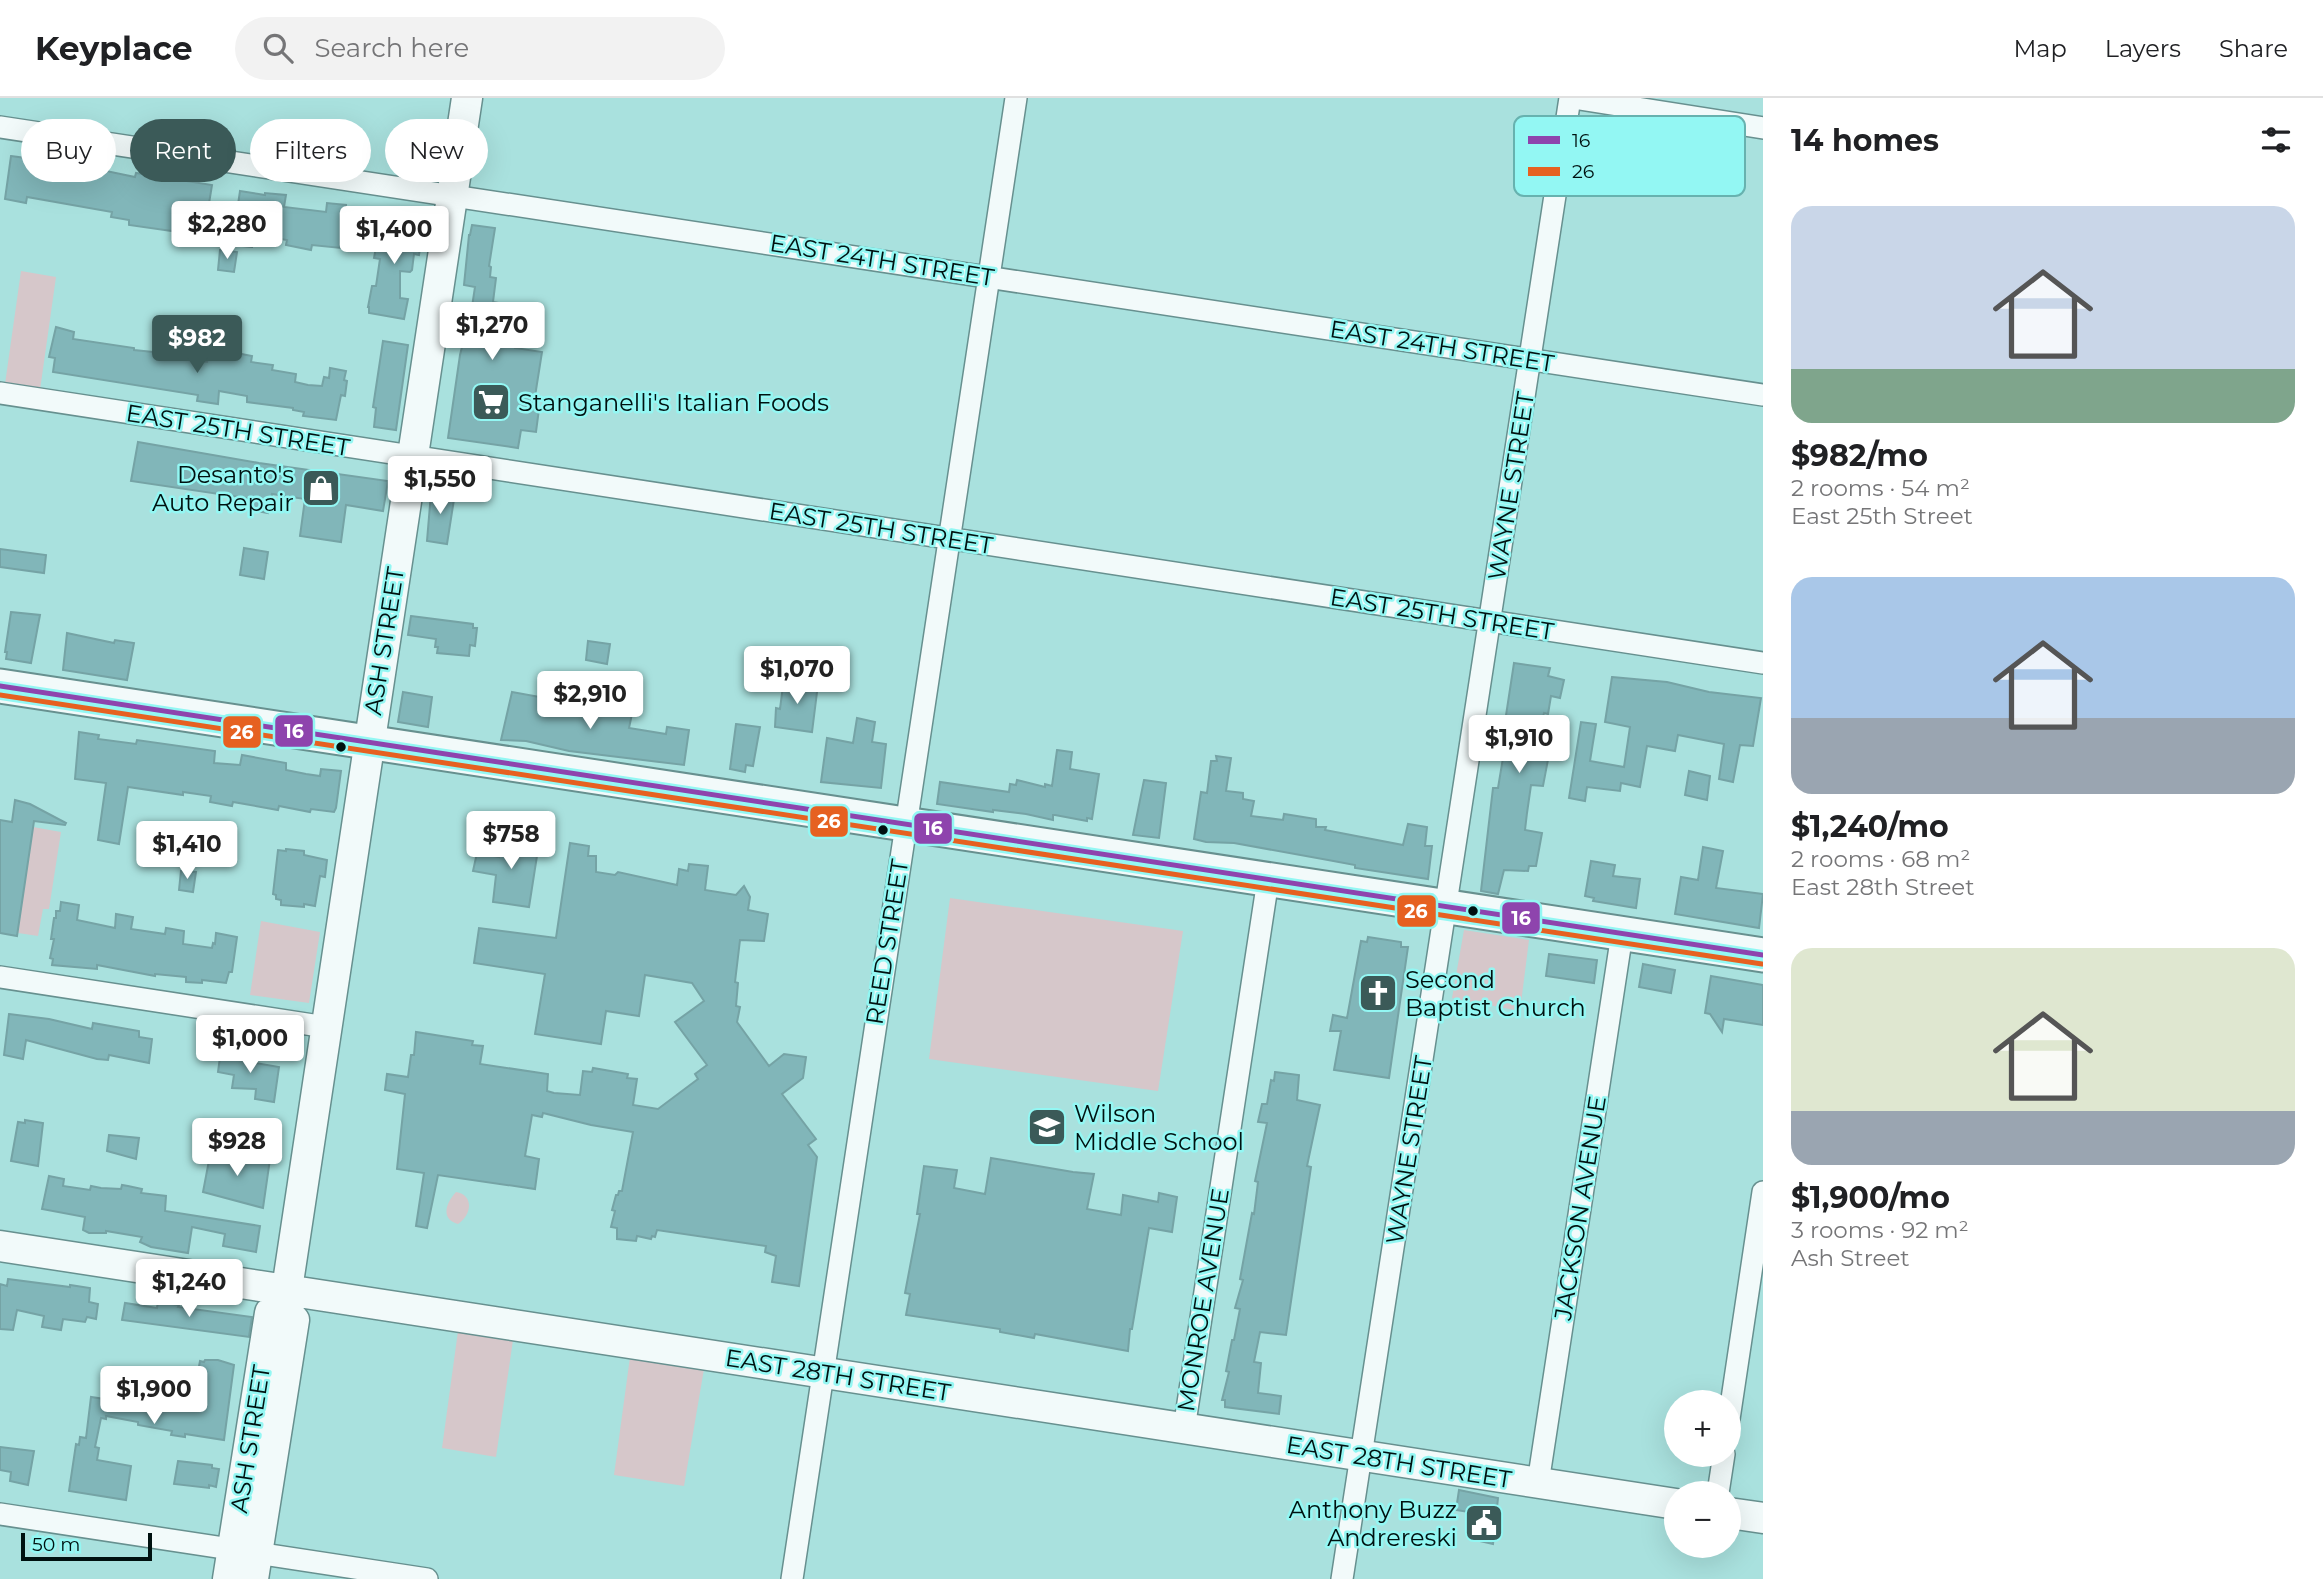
<!DOCTYPE html>
<meta charset="utf-8">
<style>
:root{--surface:#fff;--page:#f2f2f2;--text:#202124;--muted:#757577;--line:#e0e0e0;--accent:#3b5a58}
body{margin:0;font-family:Montserrat,sans-serif;background:var(--page);color:var(--text);height:100vh;display:flex;flex-direction:column;font-size:26px;white-space:nowrap}
*{box-sizing:border-box;margin:0}
p{font-size:23px;color:var(--muted)}
.icon{flex:none;width:38px;height:38px;fill:none;stroke:currentColor;stroke-width:2;stroke-linecap:round;stroke-linejoin:round}
.map{position:relative;flex:1;overflow:hidden}
.side{display:flex;flex-direction:column;background:var(--surface);width:560px}
.side>*{flex:none}
.top-card{position:absolute;left:21px;top:21px;width:665px;height:63px;display:flex;gap:14px}
.fabs{position:absolute;left:1664px;top:1292px;display:grid;gap:14px}
.fabs a{display:grid;place-items:center;width:77px;height:77px;border-radius:50%;background:var(--surface);box-shadow:0 7px 28px #0002;font-size:35px}
.scale{position:absolute;left:21px;bottom:18px;width:131px;box-sizing:border-box;padding-left:7px;border:4px solid #001110;border-top:0;font-size:19px;line-height:24px;white-space:nowrap;color:#001110;-webkit-text-stroke:5px #93f7f3;paint-order:stroke}
.price{position:absolute;translate:-50% -60px;padding:0 16px;border-radius:7px;background:#fff;color:#222;font-size:23px;line-height:46px;filter:drop-shadow(0 2px 4px #0008)}
.price::after{content:'';position:absolute;left:50%;top:42px;width:21px;height:16px;margin-left:-10px;background:inherit;clip-path:polygon(0 0,100% 0,50% 100%)}
.price.active{background:var(--accent);color:#fff}
ul{padding:0;list-style:none}
li{display:grid;align-content:center;gap:14px;height:371px;padding:0 28px}
li span{display:grid;place-items:center;height:217px;border-radius:21px;color:#555}
li>.icon{margin-inline-start:auto}
span .icon{width:126px;height:126px;fill:#fffc;stroke-width:1}
li b{font-size:30px}
h2{display:flex;justify-content:space-between;align-items:center;height:84px;padding:0 28px;font-size:30px}
.pill{padding:0 24px;border-radius:32px;background:var(--surface);box-shadow:0 7px 28px #0002;font-size:24px;line-height:63px}
.pill.active{background:var(--accent);color:#fff}
header{display:flex;align-items:center;gap:42px;box-sizing:border-box;height:98px;padding:0 35px;background:var(--surface);border-bottom:2px solid var(--line)}
header strong{font-size:33px}
nav{display:flex;gap:38px;margin-inline-start:auto;font-size:24px}
.search{width:490px;height:63px;background:var(--page);display:flex;align-items:center;gap:18px;box-sizing:border-box;padding:0 24px;border-radius:38px;color:var(--muted);font-size:26px}
main{display:flex;flex:1;min-height:0}
.map>svg:first-child{display:block}
.green{fill:#d6c7ca}
.building{fill:#81b6b9;stroke:#75a3a5;stroke-width:2}
.lines{fill:none;stroke-linecap:round;stroke-linejoin:round}
.street-casing{stroke:#67908f;stroke-width:24}
.secondary-casing{stroke:#67908f;stroke-width:33}
.primary-casing{stroke:#67908f;stroke-width:37}
.street{stroke:#f2fafa;stroke-width:21}
.secondary{stroke:#f2fafa;stroke-width:30}
.primary{stroke:#f2fafa;stroke-width:33}
.bus-1-casing{stroke:#93f7f3;stroke-width:10}
.bus-2-casing{stroke:#93f7f3;stroke-width:10}
.bus-1{stroke:#8e44ad;stroke-width:5}
.bus-2{stroke:#e66121;stroke-width:5}
.bus-dot{fill:#001110;stroke:#93f7f3;stroke-width:2.5}
.labels{text-anchor:middle;dominant-baseline:central;stroke-width:5;stroke-linejoin:round;paint-order:stroke}
.street-label{font-size:24px;fill:#001110;stroke:#93f7f3}
.poi-label{font-size:24px;fill:#001110;stroke:#93f7f3;text-anchor:start}
.key{fill:#93f7f3;stroke:#67b2af;stroke-width:2}
.key-label{font-size:19px;fill:#001110}
.line-badge{stroke:#93f7f3;stroke-width:2.5}
.badge-label{font-size:19px;text-anchor:middle;font-weight:bold;fill:#fff}
</style>
<header>
<strong>Keyplace</strong>
<div class="search"><svg class="icon" aria-label="search" viewBox="0 0 24 24"><circle cx="10" cy="10" r="6"/><path d="M15 15l6 6"/></svg>Search here</div>
<nav><a>Map</a><a>Layers</a><a>Share</a></nav>
</header>
<main>
<div class="map">
<svg width="1763" height="1481" viewBox="0 0 1763 1481">
<rect width="100%" height="100%" fill="#a9e1de"/>
<path class="green" d="M21 173 56 179 40 292 5 286Z
M33 729 61 734 49 811H43L38 838 18 835Z
M950 800 1183 833 1158 993 929 961Z
M261 823 320 834 309 905 250 897Z
M1464 832 1529 842 1520 913 1452 900Z
M456 1094C475 1097 471 1118 458 1126 440 1121 446 1105 456 1094Z
M458 1233 513 1242 496 1359 442 1350Z
M630 1259 704 1271 684 1388 614 1377Z"/>
<path class="building" d="M11 58 41 62V59L59 61 58 67 73 71 88 72 89 67 106 69V73L135 79 136 75 212 87 204 136 193 134V136L129 127V122L111 119 112 114 27 99 26 105 5 101Z
M240 93 265 97V95L286 97 284 109 326 114 327 105 346 107 341 150 312 147 311 152 286 147 287 142 257 137 253 138 252 149 232 147Z
M392 117 419 121 416 139 417 142 421 143 419 157 414 156 412 172 410 174 400 173V200L408 201 404 221 369 215V209H368L372 188H376L380 161 374 160 377 144 379 145 382 126 390 127Z
M472 127 495 130 489 168 491 169 490 179 496 180 493 204 521 209 515 250 542 254 533 311H539L536 334 521 332 518 350 448 340 460 257 464 241 467 242 475 189 464 187 469 137H470Z
M220 152 237 154 234 174 218 172Z
M56 229 74 234 73 241 134 250V252L163 255 166 242 182 245 179 260 207 264 209 254 230 257 231 254 252 258 251 264 273 267 272 272 296 276 295 284 308 287 322 288 324 279 329 280 330 270 346 273 344 282 347 283 345 298 341 297 336 322 303 318 304 314 293 312V310L247 304V298L219 293 218 306 197 303 198 297 53 274 55 260 49 259Z
M383 243 408 247 396 332 374 329 376 310 373 309Z
M138 344 259 365 388 383 383 413 346 407 341 444 300 438 305 401 272 396 268 415 252 412 253 401 131 383Z
M438 391 442 393 455 395 447 446 427 443 431 395Z
M244 450 268 454 264 481 240 477Z
M0 451 46 457 44 475 0 469Z
M11 514 40 517 31 565 6 561 7 554H5Z
M411 518 473 526V530H477L475 548 470 547 469 558 437 555 438 549H435L436 541 408 537Z
M67 535 114 545 115 542 134 545 127 582 63 572Z
M588 543 610 546 607 566 586 562Z
M1514 565 1550 570 1548 578 1564 582 1560 600 1551 598 1548 616 1544 615 1542 623 1537 649 1550 651 1543 688 1531 687 1527 715 1525 732 1542 735 1536 768H1529L1528 773 1504 772 1498 796 1481 793 1493 690H1498L1505 648 1500 647 1503 624H1505Z
M1612 579 1667 584 1709 594 1761 600 1753 648 1740 647 1733 684 1719 681 1724 646 1678 637 1675 653 1647 648 1640 689 1621 685 1620 693 1587 689 1585 703 1569 700 1581 624 1596 626 1590 663 1624 669 1630 629 1605 624Z
M784 580 818 586 812 634 775 629 776 610 780 611Z
M403 594 432 599 428 629 398 624Z
M512 594 551 601V603L578 609 579 604 610 609V614L632 616 629 630 666 636 667 629 689 632 684 667 569 653 526 643 501 642Z
M857 620 875 624 872 644 886 646 881 690 821 684 827 640 853 645Z
M736 626 760 629 753 668 746 667 745 674 730 671Z
M79 634 99 637 98 641 136 646 137 642 215 653 214 665 240 667 242 657 286 665V672L306 676 320 678 321 671 341 673 336 710 334 714 311 711 310 714 279 708 278 712 233 704 232 708 210 704 211 698 183 694V697L128 689 119 746 98 742 106 685 75 681Z
M1057 652 1072 654 1070 671 1099 676 1092 721 1087 720V723L1055 717H1053V722L1026 716 993 712V714L937 706 940 684 1009 694 1010 686 1016 687 1017 682 1045 689V686L1052 688Z
M1216 658 1231 660 1226 693 1243 695V701L1254 703 1251 718 1283 722 1284 716 1316 721V729H1326L1325 732 1403 747 1408 726 1427 729 1425 748H1432L1428 781 1355 770V767L1328 762 1234 745 1206 744 1194 741 1201 694 1207 695 1211 663H1217Z
M1689 673 1710 678 1707 702 1685 697Z
M1144 682 1166 685 1159 740 1133 737Z
M15 702 30 706 66 725 65 727 34 723 17 838 0 835V722L12 724Z
M502 739 539 745 529 809 493 804 496 777 473 773 477 755 499 759Z
M570 745 589 748 588 758H596V774L615 777 618 774 677 787 679 771 688 773 689 766 708 768 705 792 736 797 744 788 750 799 748 812 768 816 764 843 740 842 735 884 738 885 736 908 740 909 737 924 769 968 784 956 806 959 803 980 782 996 816 1041 808 1047 817 1059 799 1188 772 1184 776 1158 765 1154 766 1148 657 1132 655 1139 652 1138 651 1141 637 1138 636 1143 617 1141V1130L611 1129 615 1113 612 1112 616 1097H618L619 1093H622L633 1034 591 1027 543 1015 542 1019 532 1017 525 1058 539 1061 535 1091 438 1077 427 1130 416 1128 424 1075 397 1071 405 996 385 992 387 976 408 979 411 957H414L416 934 473 943 472 947 483 948 480 966 548 976 547 993 554 995 580 997 583 973 592 974 593 970 628 976 627 980 637 981 633 1007 658 1011 698 981 695 976 707 967 675 924 704 903 692 885 645 877 639 918 606 913 601 946 535 936 545 876 474 865 479 830 556 840Z
M1703 749 1723 753 1716 790 1763 796 1759 830 1675 816 1681 779 1698 782Z
M286 751 304 753V757L327 762 325 779 320 778 315 808 304 806V809L281 807V802L276 801V797L273 796 278 752 286 753Z
M1591 763 1615 767 1613 778 1640 781 1636 810 1593 803 1594 800 1585 798Z
M181 773 196 774 193 794 179 792Z
M61 804 79 807 77 822 115 830 116 816 133 819 131 831 165 836 166 830 184 833 183 846 212 850 213 845 215 846 216 835 237 839 232 874H229L226 885 202 882V885L186 884V879L155 876V878L97 867V871L52 867 53 861 50 860 54 841H51L54 820H56V813H60Z
M1368 839 1401 844V849H1408L1389 980 1334 972 1341 933H1330L1333 917 1347 920 1361 843 1367 844Z
M1549 856 1597 862 1594 885 1546 878Z
M1643 866 1675 872 1671 895 1639 889Z
M1711 878 1763 887V927L1724 921 1722 934 1710 916 1705 915Z
M9 916 49 921 92 931 93 925 139 933V939L152 941 149 965 109 957 108 962 97 961 26 942 23 961 4 957Z
M221 952 250 957 249 964 279 969 274 1004 255 1001 256 991 232 990 234 977 218 974Z
M1275 974 1299 977 1297 1002 1320 1007 1307 1068 1311 1069 1286 1237 1260 1234 1254 1264 1261 1265 1258 1295 1281 1298 1279 1316 1225 1309V1302H1222L1229 1274 1226 1273 1228 1263 1232 1242H1234L1240 1211 1235 1210 1243 1182 1240 1181 1252 1115 1254 1116 1258 1084 1255 1083 1267 1025 1258 1024 1262 1006H1267L1271 982 1274 983Z
M25 1022 43 1025 38 1068 11 1063 18 1024 25 1025Z
M109 1037 139 1040 136 1061 107 1053Z
M211 1052 270 1061 263 1110 203 1094Z
M991 1060 1073 1074 1094 1076 1087 1111 1121 1117 1123 1097 1158 1104 1159 1095 1177 1099 1172 1134 1149 1130 1132 1231H1130L1128 1253 1035 1236 1034 1240 1000 1234V1231L906 1217 910 1196 905 1195 920 1116H917L924 1068 957 1072 954 1090 985 1096Z
M49 1078 64 1081 63 1088 90 1092 91 1088 101 1090 121 1091 122 1087 128 1088 142 1091 141 1095 166 1098 165 1113 260 1128 256 1154 223 1148 225 1136 192 1129 188 1155 151 1149 140 1144 142 1139 106 1133V1135H89L83 1132 85 1119 42 1111Z
M8 1181 70 1189V1187L90 1190 89 1204 98 1206 96 1221 87 1219 85 1224 63 1221 61 1232 42 1229 44 1218 17 1212 13 1232 0 1231V1186L7 1188Z
M158 1204 179 1207 178 1209 252 1219 249 1239 122 1222 125 1205 157 1210Z
M205 1262H218L234 1267 224 1342 185 1336V1339L171 1337 172 1333 138 1327V1324L106 1318V1321L101 1320 95 1349 99 1350 97 1362 131 1368 126 1402 69 1393 76 1346 79 1347 80 1339 86 1340 91 1299 111 1302V1299L163 1307 168 1284 195 1290 200 1263 204 1264Z
M0 1349 34 1353 28 1387 10 1383 11 1374 0 1372Z
M178 1363 212 1367V1370L219 1371 216 1389 209 1387V1390L174 1386Z
M1459 1392 1498 1400 1493 1446 1471 1441 1475 1415 1456 1412Z"/>
<g class="lines">
<g class="street-casing">
<path id="street" d="M1573 0 1763 30
M0 29 1763 297
M0 295 1763 565
M0 879 326 929
M1729 1321 1763 1094
M1184 1331 1268 782
M1538 1385 1622 836
M1718 1395 1724 1356
M0 1416 427 1481
M792 1481 1016 0
M1342 1481 1570 0"/>
</g>
<g class="secondary-casing">
<path id="secondary" d="M0 1148 1676 1406
M284 1211 467 0
M1729 1415 1763 1420
M228 1481 270 1215 284 1211 294 1222 253 1481"/>
</g>
<g class="primary-casing">
<path id="primary" d="M0 588 1763 857"/>
</g>
<use href="#street" class="street"/>
<use href="#secondary" class="secondary"/>
<use href="#primary" class="primary"/>
<g class="bus-1-casing">
<path id="bus-1" d="M0 588 1763 857"/>
</g>
<g class="bus-2-casing">
<path id="bus-2" d="M0 597 1762 866"/>
</g>
<use href="#bus-1" class="bus-1"/>
<use href="#bus-2" class="bus-2"/>
</g>
<defs>
<g id="supermarket-square" transform="scale(2.0125)"><rect x="-9" y="-9" width="18" height="18" rx="4" fill="#3b5a58" stroke="#93f7f3"/><path d="M-6-5.5h2.5l.6 2H6L4.5 2H-2.5L-4.4-4H-6ZM-1.5 3.2a1.3 1.3 0 1 0 .1 0ZM3 3.2a1.3 1.3 0 1 0 .1 0Z" fill="#fff"/></g>
<g id="shop-square" transform="scale(2.0125)"><rect x="-9" y="-9" width="18" height="18" rx="4" fill="#3b5a58" stroke="#93f7f3"/><path d="M-5-2.5h2.3a2.7 3.5 0 0 1 5.4 0H5L5.5 6h-11ZM-1.5-2.5h3a1.5 2.3 0 0 0-3 0Z" fill="#fff"/></g>
<g id="church-square" transform="scale(2.0125)"><rect x="-9" y="-9" width="18" height="18" rx="4" fill="#3b5a58" stroke="#93f7f3"/><path d="M-1.2-6h2.4v3.5h3.3v2.4h-3.3V6h-2.4V-.1h-3.3v-2.4h3.3Z" fill="#fff"/></g>
<g id="school-square" transform="scale(2.0125)"><rect x="-9" y="-9" width="18" height="18" rx="4" fill="#3b5a58" stroke="#93f7f3"/><path d="M0-5L7-2L0 1L-7-2ZM-4 1L0 2.5L4 1V4Q0 6-4 4Z" fill="#fff"/></g>
<g id="civic-square" transform="scale(2.0125)"><rect x="-9" y="-9" width="18" height="18" rx="4" fill="#3b5a58" stroke="#93f7f3"/><path d="M-.6-6.5H3V-4.5H.6V-3L4-1V1h2V6H-6V1h2V-1L-.6-3ZM-1.2 2.5V6h2.4V2.5Z" fill="#fff"/></g>
</defs>
<g fill-rule="evenodd">
<use href="#supermarket-square" x="491" y="304"/>
<use href="#shop-square" x="321" y="390"/>
<use href="#church-square" x="1378" y="895"/>
<use href="#school-square" x="1047" y="1029"/>
<use href="#civic-square" x="1484" y="1425"/>
</g>
<g class="bus-dot">
<circle cx="341" cy="649" r="6"/>
<circle cx="883" cy="732" r="6"/>
<circle cx="1473" cy="813" r="6"/>
</g>
<g class="labels">
<g class="street-label">
<text transform="translate(882 162) rotate(9)">EAST 24TH STREET</text>
<text transform="translate(1442 248) rotate(9)">EAST 24TH STREET</text>
<text transform="translate(238 332) rotate(9)">EAST 25TH STREET</text>
<text transform="translate(1511 388) rotate(-81)">WAYNE STREET</text>
<text transform="translate(881 430) rotate(9)">EAST 25TH STREET</text>
<text transform="translate(1442 516) rotate(9)">EAST 25TH STREET</text>
<text transform="translate(384 543) rotate(-81)">ASH STREET</text>
<text transform="translate(887 844) rotate(-81)">REED STREET</text>
<text transform="translate(1409 1052) rotate(-81)">WAYNE STREET</text>
<text transform="translate(1580 1110) rotate(-81)">JACKSON AVENUE</text>
<text transform="translate(1203 1202) rotate(-81)">MONROE AVENUE</text>
<text transform="translate(838 1277) rotate(9)">EAST 28TH STREET</text>
<text transform="translate(250 1341) rotate(-81)">ASH STREET</text>
<text transform="translate(1399 1364) rotate(9)">EAST 28TH STREET</text>
</g>
<g class="poi-label">
<text x="518" y="304">Stanganelli's Italian Foods</text>
<text x="294" y="376" text-anchor="end">Desanto's<tspan x="294" dy="28">Auto Repair</tspan></text>
<text x="1405" y="881">Second<tspan x="1405" dy="28">Baptist Church</tspan></text>
<text x="1074" y="1015">Wilson<tspan x="1074" dy="28">Middle School</tspan></text>
<text x="1457" y="1411" text-anchor="end">Anthony Buzz<tspan x="1457" dy="28">Andrereski</tspan></text>
</g>
</g>
<rect x="1514" y="18" width="231" height="80" rx="10" class="key"/>
<rect x="1528" y="38" width="32" height="8" fill="#8e44ad"/>
<rect x="1528" y="69" width="32" height="9" fill="#e66121"/>
<g class="key-label">
<text x="1572" y="49">16</text>
<text x="1572" y="80">26</text>
</g>
<g class="line-badge">
<rect x="274" y="616" width="40" height="34" rx="7" fill="#8e44ad"/>
<rect x="222" y="617" width="40" height="34" rx="7" fill="#e66121"/>
<rect x="809" y="707" width="40" height="33" rx="7" fill="#e66121"/>
<rect x="913" y="714" width="40" height="33" rx="7" fill="#8e44ad"/>
<rect x="1396" y="796" width="41" height="34" rx="7" fill="#e66121"/>
<rect x="1501" y="803" width="40" height="34" rx="7" fill="#8e44ad"/>
</g>
<g class="badge-label">
<text x="294" y="640">16</text>
<text x="242" y="641">26</text>
<text x="829" y="730">26</text>
<text x="933" y="737">16</text>
<text x="1416" y="820">26</text>
<text x="1521" y="827">16</text>
</g>
</svg>
<div class="fabs">
<a>+</a>
<a>−</a>
</div>
<div class="scale">50 m</div>
<b class="price" style="left:227px;top:163px">$2,280</b>
<b class="price" style="left:394px;top:168px">$1,400</b>
<b class="price" style="left:492px;top:264px">$1,270</b>
<b class="price active" style="left:197px;top:277px">$982</b>
<b class="price" style="left:440px;top:418px">$1,550</b>
<b class="price" style="left:797px;top:608px">$1,070</b>
<b class="price" style="left:590px;top:633px">$2,910</b>
<b class="price" style="left:1519px;top:677px">$1,910</b>
<b class="price" style="left:511px;top:773px">$758</b>
<b class="price" style="left:187px;top:783px">$1,410</b>
<b class="price" style="left:250px;top:977px">$1,000</b>
<b class="price" style="left:237px;top:1080px">$928</b>
<b class="price" style="left:189px;top:1221px">$1,240</b>
<b class="price" style="left:154px;top:1328px">$1,900</b>
<div class="top-card">
<a class="pill">Buy</a>
<a class="pill active">Rent</a>
<a class="pill">Filters</a>
<a class="pill">New</a>
</div>
</div>
<section class="side">
<h2>14 homes<svg class="icon" aria-label="filters" viewBox="0 0 24 24"><path d="M4 7h16M4 17h16"/><circle cx="9" cy="7" r="2"/><circle cx="15" cy="17" r="2"/></svg></h2>
<ul>
<li><span style="background:linear-gradient(#c9d6e8 75%,#7fa58c 0)"><svg class="icon" aria-label="home" viewBox="0 0 24 24"><path d="M3 11l9-7 9 7M6 9v11h12V9"/></svg></span><div><b>$982/mo</b><p>2 rooms · 54 m²</p><p>East 25th Street</p></div></li>
<li><span style="background:linear-gradient(#a9c7e8 65%,#9aa5b1 0)"><svg class="icon" aria-label="home" viewBox="0 0 24 24"><path d="M3 11l9-7 9 7M6 9v11h12V9"/></svg></span><div><b>$1,240/mo</b><p>2 rooms · 68 m²</p><p>East 28th Street</p></div></li>
<li><span style="background:linear-gradient(#dfe7d0 75%,#9aa5b1 0)"><svg class="icon" aria-label="home" viewBox="0 0 24 24"><path d="M3 11l9-7 9 7M6 9v11h12V9"/></svg></span><div><b>$1,900/mo</b><p>3 rooms · 92 m²</p><p>Ash Street</p></div></li>
</ul>
</section>
</main>
